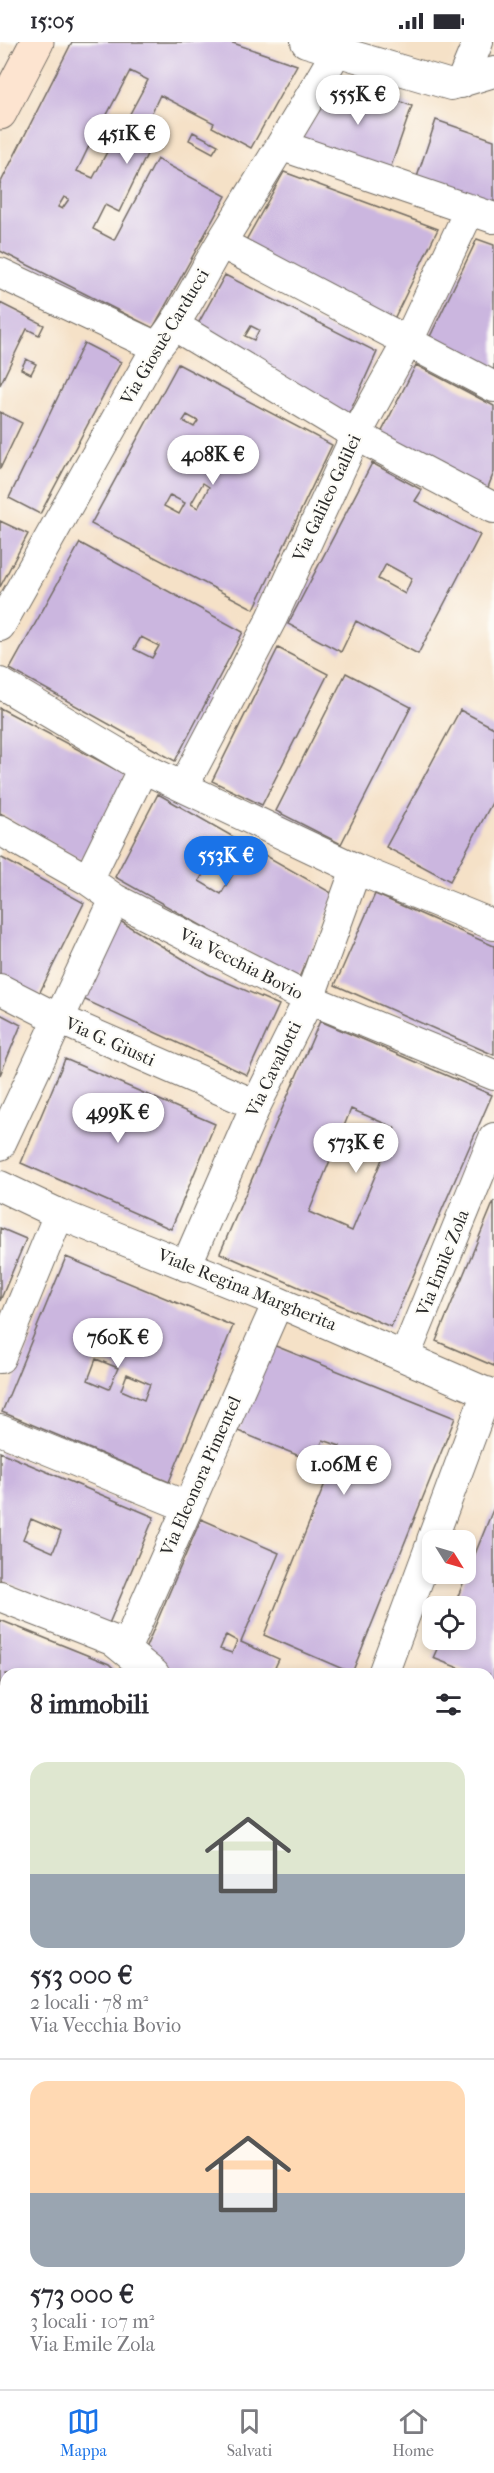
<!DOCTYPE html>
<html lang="it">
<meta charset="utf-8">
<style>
:root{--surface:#fff;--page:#f2f2f3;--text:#2b2b33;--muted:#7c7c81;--line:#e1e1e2;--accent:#1a73e8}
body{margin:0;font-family:"IM FELL French Canon",serif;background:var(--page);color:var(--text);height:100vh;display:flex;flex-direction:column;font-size:22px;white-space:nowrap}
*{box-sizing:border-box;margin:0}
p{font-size:20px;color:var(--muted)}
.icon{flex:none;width:33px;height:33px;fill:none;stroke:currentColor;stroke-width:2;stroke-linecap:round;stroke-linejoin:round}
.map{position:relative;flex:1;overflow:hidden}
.details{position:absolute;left:0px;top:1626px;width:495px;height:722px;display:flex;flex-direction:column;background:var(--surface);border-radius:18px 18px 0 0;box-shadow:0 3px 9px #0003}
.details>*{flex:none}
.needle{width:39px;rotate:127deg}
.controls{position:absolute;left:422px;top:1488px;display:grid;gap:12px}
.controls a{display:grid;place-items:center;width:54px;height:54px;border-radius:12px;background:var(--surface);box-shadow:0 3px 9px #0003;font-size:30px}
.price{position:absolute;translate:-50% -51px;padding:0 14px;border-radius:21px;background:#fff;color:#222;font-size:20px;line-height:39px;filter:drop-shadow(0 2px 3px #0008)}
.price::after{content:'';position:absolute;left:50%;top:36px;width:18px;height:14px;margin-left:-9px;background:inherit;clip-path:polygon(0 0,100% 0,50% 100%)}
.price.selected{background:var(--accent);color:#fff}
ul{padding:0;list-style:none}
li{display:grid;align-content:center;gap:12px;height:318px;padding:0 30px}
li+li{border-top:2px solid var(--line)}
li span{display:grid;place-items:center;height:186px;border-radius:18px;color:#555}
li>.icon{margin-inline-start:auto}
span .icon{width:108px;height:108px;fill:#fffc;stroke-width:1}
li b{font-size:26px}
h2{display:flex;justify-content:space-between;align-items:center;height:72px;padding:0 30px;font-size:26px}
.status{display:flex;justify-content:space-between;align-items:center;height:42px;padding:0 30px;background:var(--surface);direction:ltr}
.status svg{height:16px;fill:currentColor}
.tabs{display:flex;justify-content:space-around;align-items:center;height:84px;border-top:2px solid var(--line);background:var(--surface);font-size:16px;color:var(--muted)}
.tabs a{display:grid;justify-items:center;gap:3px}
.tabs .selected{color:var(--accent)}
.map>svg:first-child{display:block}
.building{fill:#cbb6df;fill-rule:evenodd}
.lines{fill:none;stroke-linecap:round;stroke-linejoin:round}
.minor-casing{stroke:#726b62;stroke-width:32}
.secondary-casing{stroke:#726b62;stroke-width:35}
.minor{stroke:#fff;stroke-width:30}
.secondary{stroke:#fde4d0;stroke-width:33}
.labels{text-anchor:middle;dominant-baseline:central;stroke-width:4.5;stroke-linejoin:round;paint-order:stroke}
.street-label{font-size:18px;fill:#2b2b2b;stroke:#fdfcf7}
</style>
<div class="status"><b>15:05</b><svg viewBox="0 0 49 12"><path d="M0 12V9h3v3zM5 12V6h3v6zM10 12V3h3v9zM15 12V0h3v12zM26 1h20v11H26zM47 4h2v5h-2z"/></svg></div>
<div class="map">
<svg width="494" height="2347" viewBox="0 0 494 2347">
<rect width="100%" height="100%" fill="#fdfcf7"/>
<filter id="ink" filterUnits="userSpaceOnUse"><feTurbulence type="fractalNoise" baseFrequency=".0167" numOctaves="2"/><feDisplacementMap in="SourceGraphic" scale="12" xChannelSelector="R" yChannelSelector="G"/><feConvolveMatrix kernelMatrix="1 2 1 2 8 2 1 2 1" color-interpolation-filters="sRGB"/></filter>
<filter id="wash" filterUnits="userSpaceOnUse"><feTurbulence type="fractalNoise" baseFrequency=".008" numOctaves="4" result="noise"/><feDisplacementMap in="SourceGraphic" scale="24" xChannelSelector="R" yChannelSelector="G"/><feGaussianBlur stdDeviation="1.35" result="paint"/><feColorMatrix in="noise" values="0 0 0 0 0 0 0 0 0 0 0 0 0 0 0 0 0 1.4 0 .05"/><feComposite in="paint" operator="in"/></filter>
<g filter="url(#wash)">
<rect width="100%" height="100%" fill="#f5e1c7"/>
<g id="blocks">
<path class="building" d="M72 0H230L297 23 251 106 212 85 214 81 160 53 139 98 151 104 119 170 105 163 93 187 114 198 157 117 226 154 153 286 0 209V142ZM130 29 148 38 118 94 100 86ZM91 100 108 108 93 136 77 129ZM64 155 69 157 62 167 58 165Z
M335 36 412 64 388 133 299 101Z
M436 78 494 98V168L415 141Z
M193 90 218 103 213 111 189 98Z
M284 130 438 187 389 287 240 209Z
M477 197 494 203V339L425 305Z
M225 233 377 310 344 383 187 302ZM251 284 259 288 254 298 245 294Z
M0 261 44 283 39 293 27 287 0 343Z
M84 301 121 320 40 472 9 456Z
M26 317 36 322 31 332 21 327Z
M178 322 332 403 254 567 91 482ZM187 373 198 379 194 385 183 379ZM177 411 183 415 178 423 173 419ZM203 441 209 445 198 466 191 462ZM170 453 185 461 179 472 164 464Z
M416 323 494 364V430L485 453 378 397Z
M0 370 22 381 0 427Z
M372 421 422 448 415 459 480 493 418 612 356 579 341 610 288 582ZM386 522 412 536 405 552 378 537Z
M0 479 28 492 0 545Z
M80 501 243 590 175 719 10 627ZM141 595 159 604 152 616 134 607Z
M278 606 328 632 262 763 212 739Z
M346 631 411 665 341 802 276 769Z
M0 666 126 733 81 818 0 771Z
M460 668 494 686V757L450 839 386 805Z
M158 752 335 853 298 938 115 835ZM212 817 234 830 221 852 199 839Z
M0 815 84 861 34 962 0 943Z
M375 852 494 904V1013L335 943Z
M120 879 208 932 279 963 247 1033 83 957Z
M0 972 21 983 0 1033Z
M320 979 492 1053 391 1285 220 1211ZM351 1067 395 1086 352 1189 309 1170Z
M65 1017 215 1082 171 1187 21 1121Z
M494 1159V1324L436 1299Z
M0 1186 26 1197 0 1259Z
M66 1215 233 1284 169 1440 2 1370ZM96 1317 118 1326 109 1347 88 1338ZM127 1332 150 1342 144 1358 121 1348Z
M273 1303 455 1376 352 1631 264 1593 340 1404 323 1398 314 1420 238 1389Z
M0 1410 154 1475 108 1584 0 1538ZM31 1477 61 1490 53 1510 23 1497Z
M494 1465V1640L489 1638V1632H474L433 1616 441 1598H465V1564H454Z
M201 1477 279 1511 241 1600 279 1617 272 1632H171L143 1612ZM226 1593 237 1599 232 1611 220 1607Z
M0 1578 109 1622 119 1632H6V1673L0 1660Z
M489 1727 494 1729V1811L489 1809Z
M0 1735 6 1747V1847L0 1848Z
M0 1878H6V1985L0 1986Z
M6 2265V2342H72L73 2347H0V2266Z
M489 2270 494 2292V2347H396L395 2342H489Z
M98 2342H232L233 2347H99Z
M317 2342H347L359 2347H314Z"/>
</g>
</g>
<g filter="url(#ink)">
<use href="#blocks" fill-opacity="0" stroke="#726b62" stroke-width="1.5"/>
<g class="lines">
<g class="minor-casing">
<path id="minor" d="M306 0 451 43 494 30
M461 41 478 0
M283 104 494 176
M221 201 494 345
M0 231 157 305
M175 284 356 393 494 466
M0 584 157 305C184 273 200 235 222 199 261 136 300 74 336 10
M0 641 143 726 356 827 494 883
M183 745 272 576 356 393 408 299 470 167
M0 788 88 838 115 857 309 957 494 1033
M88 838 143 726
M0 947 59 977 256 1063
M0 1103 115 857
M0 1144 59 1172 278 1260 494 1354
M186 1224 256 1063 309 957 356 827
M405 1314 494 1096
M0 1316 59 1172
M0 1388 188 1465
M432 1498 487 1350
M0 1554 112 1598 154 1632
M125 1608 278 1260
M383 1632 432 1500
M0 1679 6 1691
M489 1682 494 1684
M0 1855 6 1854
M258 2342V2347"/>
</g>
<g class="secondary-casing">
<path id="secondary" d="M0 71 37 0"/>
</g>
<use href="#minor" class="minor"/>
<use href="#secondary" class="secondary"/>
</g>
</g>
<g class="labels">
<g class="street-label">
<text transform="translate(165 295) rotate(-59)">Via Giosuè Carducci</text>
<text transform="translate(327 456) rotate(-65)">Via Galileo Galilei</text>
<text transform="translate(241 922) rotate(27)">Via Vecchia Bovio</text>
<text transform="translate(110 1000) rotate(24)">Via G. Giusti</text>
<text transform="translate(274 1027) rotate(-64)">Via Cavallotti</text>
<text transform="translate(443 1221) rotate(-68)">Via Emile Zola</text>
<text transform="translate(247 1248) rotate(22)">Viale Regina Margherita</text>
<text transform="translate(201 1434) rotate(-66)">Via Eleonora Pimentel</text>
</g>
</g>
</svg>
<div class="controls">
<a><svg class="needle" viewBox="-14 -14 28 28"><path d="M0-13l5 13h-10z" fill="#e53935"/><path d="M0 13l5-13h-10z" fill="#7c7c81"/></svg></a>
<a><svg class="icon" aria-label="locate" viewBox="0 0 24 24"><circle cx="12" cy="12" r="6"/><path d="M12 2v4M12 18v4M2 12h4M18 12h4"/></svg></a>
</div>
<b class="price" style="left:358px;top:84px">555K €</b>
<b class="price" style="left:127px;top:123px">451K €</b>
<b class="price" style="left:213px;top:444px">408K €</b>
<b class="price selected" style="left:226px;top:845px">553K €</b>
<b class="price" style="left:118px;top:1102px">499K €</b>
<b class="price" style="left:356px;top:1132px">573K €</b>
<b class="price" style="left:118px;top:1327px">760K €</b>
<b class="price" style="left:344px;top:1454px">1.06M €</b>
<section class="details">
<h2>8 immobili<svg class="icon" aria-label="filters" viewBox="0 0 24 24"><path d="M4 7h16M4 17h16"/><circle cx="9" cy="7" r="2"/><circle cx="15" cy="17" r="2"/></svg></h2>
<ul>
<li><span style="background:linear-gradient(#dfe7d0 60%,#9aa5b1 0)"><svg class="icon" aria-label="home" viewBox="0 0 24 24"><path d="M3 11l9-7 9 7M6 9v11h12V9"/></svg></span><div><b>553 000 €</b><p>2 locali · 78 m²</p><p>Via Vecchia Bovio</p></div></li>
<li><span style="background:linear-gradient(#ffd9b3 60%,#9aa5b1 0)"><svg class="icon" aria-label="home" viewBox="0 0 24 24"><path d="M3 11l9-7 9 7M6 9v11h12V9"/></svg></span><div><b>573 000 €</b><p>3 locali · 107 m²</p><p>Via Emile Zola</p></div></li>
</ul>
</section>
</div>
<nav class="tabs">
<a class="selected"><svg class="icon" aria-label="map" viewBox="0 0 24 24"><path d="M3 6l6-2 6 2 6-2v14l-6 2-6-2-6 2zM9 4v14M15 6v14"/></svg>Mappa</a>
<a><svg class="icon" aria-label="saved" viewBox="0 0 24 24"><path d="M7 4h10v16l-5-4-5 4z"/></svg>Salvati</a>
<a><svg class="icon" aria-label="home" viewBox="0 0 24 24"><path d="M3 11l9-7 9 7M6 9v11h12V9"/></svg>Home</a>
</nav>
